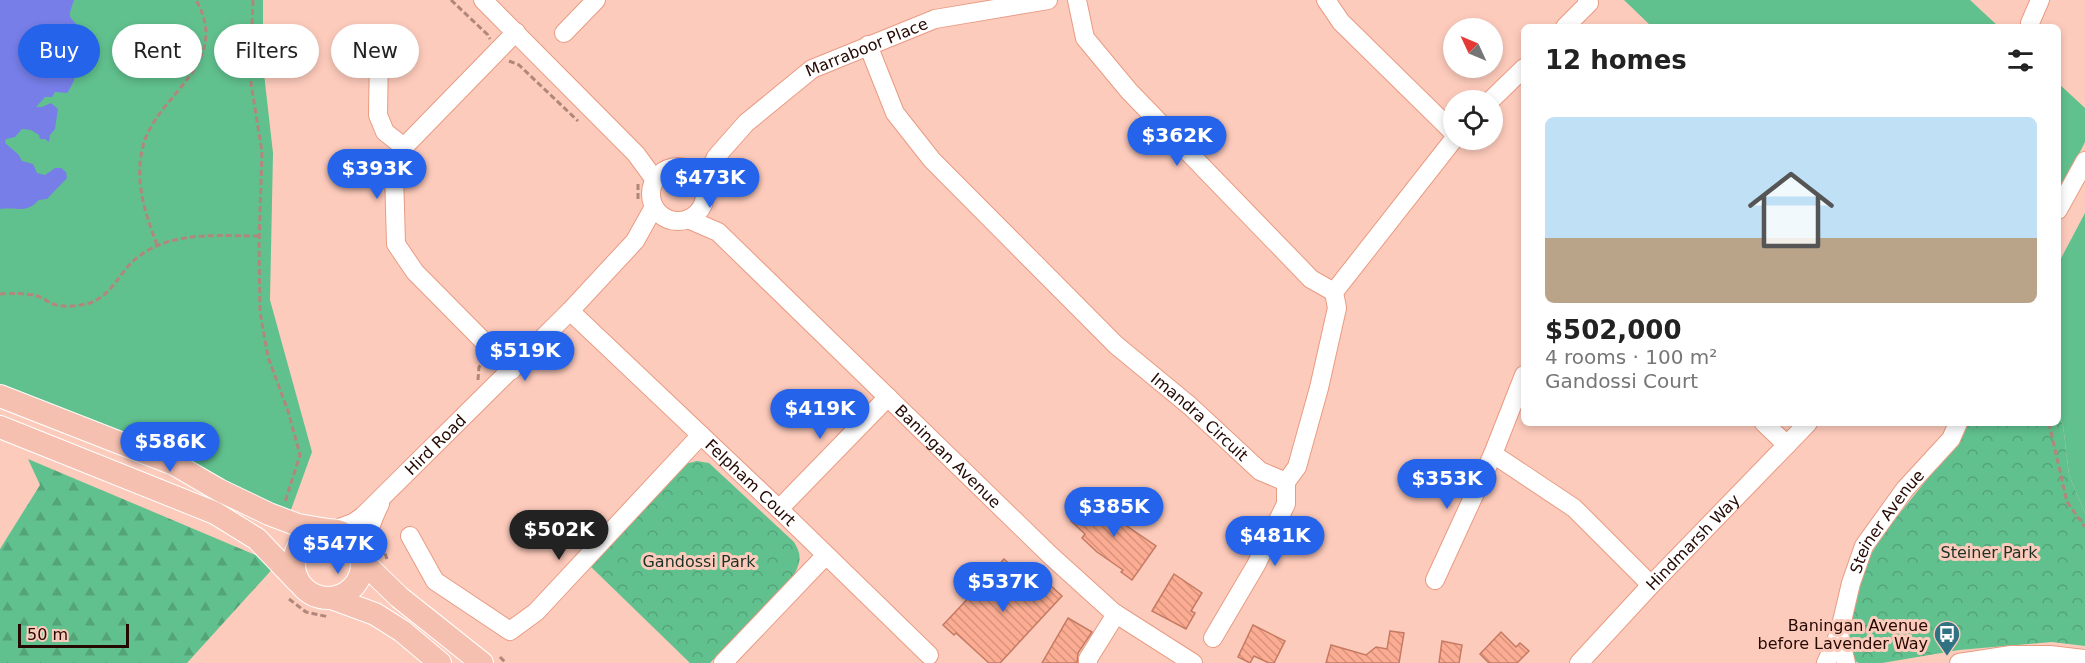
<!DOCTYPE html>
<meta charset="utf-8">
<style>
:root{--surface:#fff;--page:#f2f2f2;--text:#222;--muted:#767676;--line:#e0e0e0;--accent:#2563eb}
body{margin:0;font-family:"DejaVu Sans",sans-serif;background:var(--page);color:var(--text);height:100vh;display:flex;flex-direction:column;font-size:22px;white-space:nowrap}
*{box-sizing:border-box;margin:0}
p{font-size:20px;color:var(--muted)}
.icon{flex:none;width:33px;height:33px;fill:none;stroke:currentColor;stroke-width:2;stroke-linecap:round;stroke-linejoin:round}
.map{position:relative;flex:1;overflow:hidden}
.panel{position:absolute;left:1521px;top:24px;width:540px;height:402px;display:flex;flex-direction:column;background:var(--surface);border-radius:9px;box-shadow:0 3px 9px #0003}
.panel>*{flex:none}
.top-card{position:absolute;left:18px;top:24px;width:570px;height:54px;display:flex;gap:12px}
.needle{width:39px;rotate:314deg}
.tools{position:absolute;left:1443px;top:18px;display:grid;gap:12px}
.tools a{display:grid;place-items:center;width:60px;height:60px;border-radius:50%;background:var(--surface);box-shadow:0 3px 9px #0003;font-size:30px}
.scale{position:absolute;left:18px;bottom:15px;width:111px;box-sizing:border-box;padding-left:6px;border:3px solid #250903;border-top:0;font-size:16px;line-height:21px;white-space:nowrap;color:#250903;-webkit-text-stroke:4px #fdcbbc;paint-order:stroke}
.price{position:absolute;translate:-50% -51px;padding:0 14px;border-radius:21px;background:var(--accent);color:#fff;font-size:20px;line-height:39px;filter:drop-shadow(0 2px 3px #0008)}
.price::after{content:'';position:absolute;left:50%;top:36px;width:18px;height:14px;margin-left:-9px;background:inherit;clip-path:polygon(0 0,100% 0,50% 100%)}
.price.on{background:#222;color:#fff}
ul{padding:0;list-style:none}
li{display:grid;align-content:center;gap:12px;height:318px;padding:0 24px}
li+li{border-top:2px solid var(--line)}
li span{display:grid;place-items:center;height:186px;border-radius:9px;color:#555}
li>.icon{margin-inline-start:auto}
span .icon{width:108px;height:108px;fill:#fffc;stroke-width:1}
li b{font-size:26px}
h2{display:flex;justify-content:space-between;align-items:center;height:72px;padding:0 24px;font-size:26px}
.chip{padding:0 21px;border-radius:27px;background:var(--surface);box-shadow:0 3px 9px #0003;font-size:21px;line-height:54px}
.chip.on{background:var(--accent);color:#fff}
.map>svg:first-child{display:block}
.green{fill:#61c18e}
.forest{fill:url(#forest-firs)}
.park{fill:url(#park-crowns)}
.water{fill:#777ee8}
.building{fill:url(#building-back-hatch);stroke:#c57a62;stroke-width:1.5}
.lines{fill:none;stroke-linecap:round;stroke-linejoin:round}
.minor-casing{stroke:#e99b82;stroke-width:20}
.major-casing{stroke:#fff;stroke-width:24}
.path{stroke:#b1877b;stroke-width:3;stroke-dasharray:6 3;stroke-linecap:butt}
.minor{stroke:#fff;stroke-width:18}
.major{stroke:#f5c0af;stroke-width:22}
.labels{text-anchor:middle;dominant-baseline:central;stroke-width:6;stroke-linejoin:round;paint-order:stroke}
.street-label{font-size:16px;fill:#250903;stroke:#fdcbbc}
.park-label{font-size:16px;fill:#1c3226;stroke:#fdcbbc}
.poi-label{font-size:16px;fill:#250903;stroke:#fdcbbc;text-anchor:end}
</style>
<div class="map">
<svg width="2085" height="663" viewBox="0 0 2085 663">
<defs>
<pattern id="forest-firs" width="22" height="20" patternUnits="userSpaceOnUse" patternTransform="scale(1.5)"><rect width="22" height="20" fill="#61c18e"/><path d="M5 1l3.5 6h-7zM16 11l3.5 6h-7z" fill="#54a479"/></pattern>
<pattern id="park-crowns" width="20" height="18" patternUnits="userSpaceOnUse" patternTransform="scale(1.5)"><rect width="20" height="18" fill="#61c18e"/><path d="M2 6a3 3 0 1 1 6 0M12 15a3 3 0 1 1 6 0" fill="none" stroke="#54a479"/></pattern>
<pattern id="building-back-hatch" width="6" height="6" patternUnits="userSpaceOnUse" patternTransform="scale(1.5)"><rect width="6" height="6" fill="#fbac92"/><path d="M-1 5l2 2M0 0l6 6M5-1l2 2" fill="none" stroke="#d7937c"/></pattern>
</defs>
<rect width="100%" height="100%" fill="#fdcbbc"/>
<path class="green" d="M0 0H263V65L273 153 270 300 312 452 288 518 0 400Z
M1624 0H1970L1999 27H1652Z
M2058 83 2085 108V142L2058 196Z
M2085 213V513L2069 475 2063 425 2058 415V264Z"/>
<path class="forest" d="M28 459 277 564 187 663H0V549L40 485Z"/>
<path class="park" d="M2058 415 2063 425 2069 475 2085 513V646L2052 642 1959 650 1882 663H1859L1855 661 1851 646 1849 627 1864 565 1887 529 1941 462 1965 423H2058Z
M697 461 709 463 794 542C802 555 801 561 794 575L710 663H690L589 565 685 464Z"/>
<path class="water" d="M0 0H74C68 18 67 15 82 29 83 47 78 79 67 93L55 92 52 97H45L36 107H42L51 103 58 109 55 129 50 135 49 142 45 139H40L39 135 31 130 22 129 15 137 6 139 5 143 18 154 22 161 33 164 37 173 45 175 55 168H61L66 172 67 178 47 199 39 200C26 214 16 207 0 209Z"/>
<path class="building" d="M1102 497 1124 519 1121 522 1156 546 1132 580 1121 572 1123 570 1097 552 1082 538 1085 534 1071 521 1080 511 1085 516Z
M1004 559 1019 573 1022 570 1025 572 1026 571 1035 579 1039 575 1062 596 1000 663H989L956 633 954 635 943 625 974 592 978 596 998 575 993 571Z
M1174 574 1202 593 1191 611 1195 613 1186 629 1152 611Z
M1068 618 1092 632 1078 653 1077 663H1042Z
M1253 625 1285 641 1274 663H1269L1254 656 1250 663 1238 657Z
M1390 631 1404 633 1399 663H1326L1331 645 1366 655 1376 647 1387 649Z
M1501 632 1516 647 1520 643 1529 651 1517 663H1489L1480 654Z
M1442 641 1462 645 1459 663H1439Z"/>
<g class="lines">
<g class="minor-casing">
<g id="minor">
<path d="M483 0 636 154 655 180"/>
<path d="M1077 0 1085 38 1129 91 1311 279 1334 292"/>
<path d="M1326 0 1341 22 1454 133"/>
<path d="M2030 23 2040 0"/>
<path d="M1565 27 1589 3 1587 0"/>
<path d="M564 33 596 0"/>
<path id="s1" d="M868 45 895 113 932 160 1116 345 1190 406 1260 471 1286 482 1297 467 1319 388 1337 308 1334 292 1454 139"/>
<path d="M379 54 378 115 385 132 404 147"/>
<path d="M1491 100 1524 68"/>
<circle cx="678" cy="194" r="27"/>
<path id="s2" d="M704 183 716 157 746 123 812 69 935 19 1048 0"/>
<path d="M2058 210 2085 161"/>
<path id="s3" d="M688 219 718 232 1050 555 1113 612 1193 663"/>
<path id="s4" d="M570 311 779 509 929 655"/>
<path d="M512 370 415 272 396 244 394 173 404 147 516 32"/>
<path d="M1524 375 1493 454 1574 508 1651 585"/>
<path d="M1764 423 1787 445"/>
<path d="M779 509 888 397"/>
<path id="s5" d="M334 530 353 523 363 516 570 311 635 241 654 207"/>
<path d="M410 536 435 581 510 631 536 612 701 435"/>
<path d="M361 553C368 537 371 520 380 504"/>
<path d="M1435 580 1493 454"/>
<path d="M1839 634 1846 663"/>
<path d="M1213 638 1256 565 1286 504V482"/>
<path d="M723 663 826 555"/>
<path d="M1088 663V659L1116 614"/>
<path id="s6" d="M1579 663 1651 585 1808 423"/>
<path id="s7" d="M1826 663 1839 634 1851 583 1864 546 1905 489 1951 439 1958 423"/>
<path d="M1959 663 2011 655H2050L2085 659"/>
</g>
</g>
<g class="major-casing">
<path id="major" d="M0 396 174 464 219 490 269 514 298 525 328 530
M0 427 215 513 257 539 298 582
M294 564a34 34 0 1 1 68 0a34 34 0 1 1-68 0Z
M363 562 399 597 482 663
M334 599 375 614 402 631 440 663"/>
</g>
<path class="path" d="M253 0 250 77 262 152 259 244 260 312 268 357 288 411 300 455 285 502
M451 0 488 35 490 39
M509 61 519 65 578 121
M638 184V201
M157 245C145 213 134 181 143 146 156 94 233 65 196 0
M0 294C11 293 26 293 37 296 43 297 47 302 53 304 64 308 79 306 90 303 111 295 118 276 132 262 166 230 216 236 259 236
M478 380 479 367 482 364
M2049 423 2067 502 2085 527
M382 545 387 559
M289 599 306 612 329 617
M500 657 506 663"/>
<use href="#minor" class="minor"/>
<use href="#major" class="major"/>
</g>
<defs>
<g id="bus-pin" transform="scale(1.35)"><path d="M0 17L-7.5 6A9.5 9.5 0 1 1 7.5 6Z" fill="#307284" stroke="#fdcbbc"/><path d="M-5-6H5V4H4V6H2V4H-2V6H-4V4H-5ZM-3.5-4V0h7V-4ZM-3.5 1.2v1.5H-2V1.2ZM2 1.2v1.5H3.5V1.2Z" fill="#fff"/></g>
</defs>
<g fill-rule="evenodd">
<use href="#bus-pin" x="1947" y="634"/>
</g>
<g class="labels">
<g class="street-label">
<text stroke="none"><textPath href="#s2" startOffset="218">Marraboor Place</textPath></text>
<text stroke="none"><textPath href="#s1" startOffset="504">Imandra Circuit</textPath></text>
<text stroke="none"><textPath href="#s5" startOffset="134">Hird Road</textPath></text>
<text stroke="none"><textPath href="#s3" startOffset="354">Baningan Avenue</textPath></text>
<text stroke="none"><textPath href="#s4" startOffset="249">Felpham Court</textPath></text>
<text stroke="none"><textPath href="#s7" startOffset="156">Steiner Avenue</textPath></text>
<text stroke="none"><textPath href="#s6" startOffset="166">Hindmarsh Way</textPath></text>
</g>
<g class="park-label">
<text x="1989" y="552">Steiner Park</text>
<text x="699" y="561">Gandossi Park</text>
</g>
<g class="poi-label">
<text x="1928" y="625">Baningan Avenue<tspan x="1928" dy="18">before Lavender Way</tspan></text>
</g>
</g>
</svg>
<div class="tools">
<a><svg class="needle" viewBox="-14 -14 28 28"><path d="M0-13l5 13h-10z" fill="#e53935"/><path d="M0 13l5-13h-10z" fill="#767676"/></svg></a>
<a><svg class="icon" aria-label="locate" viewBox="0 0 24 24"><circle cx="12" cy="12" r="6"/><path d="M12 2v4M12 18v4M2 12h4M18 12h4"/></svg></a>
</div>
<div class="scale">50 m</div>
<b class="price" style="left:1177px;top:167px">$362K</b>
<b class="price" style="left:377px;top:200px">$393K</b>
<b class="price" style="left:710px;top:209px">$473K</b>
<b class="price" style="left:525px;top:382px">$519K</b>
<b class="price" style="left:820px;top:440px">$419K</b>
<b class="price" style="left:170px;top:473px">$586K</b>
<b class="price" style="left:1447px;top:510px">$353K</b>
<b class="price" style="left:1114px;top:538px">$385K</b>
<b class="price on" style="left:559px;top:561px">$502K</b>
<b class="price" style="left:1275px;top:567px">$481K</b>
<b class="price" style="left:338px;top:575px">$547K</b>
<b class="price" style="left:1003px;top:613px">$537K</b>
<div class="top-card">
<a class="chip on">Buy</a>
<a class="chip">Rent</a>
<a class="chip">Filters</a>
<a class="chip">New</a>
</div>
<section class="panel">
<h2>12 homes<svg class="icon" aria-label="filters" viewBox="0 0 24 24"><path d="M4 7h16M4 17h16"/><circle cx="9" cy="7" r="2"/><circle cx="15" cy="17" r="2"/></svg></h2>
<ul>
<li><span style="background:linear-gradient(#bfe0f5 65%,#b9a48a 0)"><svg class="icon" aria-label="home" viewBox="0 0 24 24"><path d="M3 11l9-7 9 7M6 9v11h12V9"/></svg></span><div><b>$502,000</b><p>4 rooms · 100 m²</p><p>Gandossi Court</p></div></li>
</ul>
</section>
</div>
